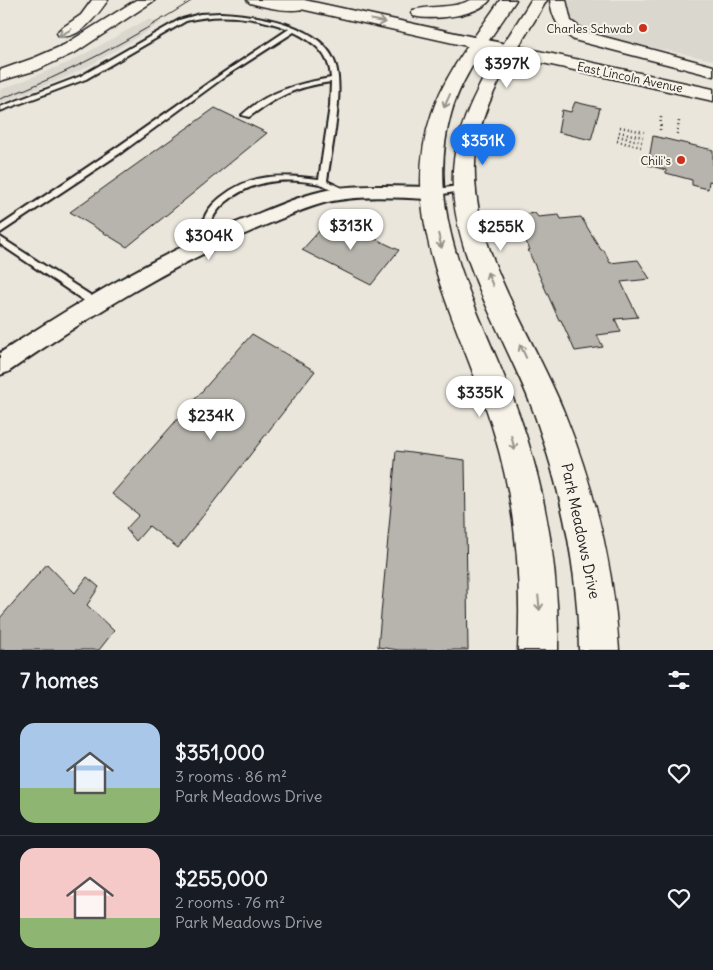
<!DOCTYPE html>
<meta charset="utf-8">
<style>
:root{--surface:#171b24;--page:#242831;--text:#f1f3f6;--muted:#9ea1a6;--line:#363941;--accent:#1a73e8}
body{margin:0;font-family:Delius,sans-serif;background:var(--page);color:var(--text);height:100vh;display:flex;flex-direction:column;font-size:19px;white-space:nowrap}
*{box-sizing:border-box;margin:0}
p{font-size:16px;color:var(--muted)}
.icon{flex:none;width:28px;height:28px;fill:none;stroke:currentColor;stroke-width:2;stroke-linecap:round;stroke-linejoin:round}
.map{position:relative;height:650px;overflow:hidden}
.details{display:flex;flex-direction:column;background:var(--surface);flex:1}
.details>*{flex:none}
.price{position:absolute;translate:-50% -42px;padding:0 11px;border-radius:18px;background:#fff;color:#222;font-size:16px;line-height:32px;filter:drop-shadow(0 1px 2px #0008)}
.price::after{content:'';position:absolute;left:50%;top:30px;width:15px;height:11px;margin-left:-8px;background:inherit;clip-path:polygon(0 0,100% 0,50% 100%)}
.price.on{background:var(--accent);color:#fff}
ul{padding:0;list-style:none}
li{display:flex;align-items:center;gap:15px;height:125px;padding:0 20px}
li+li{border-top:1px solid var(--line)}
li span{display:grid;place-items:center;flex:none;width:140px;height:100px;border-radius:15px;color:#555}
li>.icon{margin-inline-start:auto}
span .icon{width:60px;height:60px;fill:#fffc;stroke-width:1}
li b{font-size:21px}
h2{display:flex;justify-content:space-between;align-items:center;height:60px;padding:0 20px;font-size:21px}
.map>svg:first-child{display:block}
.built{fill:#dad7ce}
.building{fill:#b6b4ac;stroke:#1c1c1c}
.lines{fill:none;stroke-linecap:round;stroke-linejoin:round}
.lane-casing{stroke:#1c1c1c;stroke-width:4}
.street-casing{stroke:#1c1c1c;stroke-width:4}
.secondary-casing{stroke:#1c1c1c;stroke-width:3}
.primary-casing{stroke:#1c1c1c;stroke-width:3}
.highway-casing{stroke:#1c1c1c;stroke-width:3}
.path{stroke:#1c1c1c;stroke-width:2.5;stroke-dasharray:1 3;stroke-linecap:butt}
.lane{fill:#f7f3e8;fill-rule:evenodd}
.street{fill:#f7f3e8;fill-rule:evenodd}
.secondary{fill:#f7f3e8;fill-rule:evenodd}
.primary{fill:#f7f3e8;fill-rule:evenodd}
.highway{fill:#f7f3e8;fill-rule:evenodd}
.tram{stroke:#1c1c1c;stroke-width:1}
.oneway{stroke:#94928c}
.poi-dot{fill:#c8321e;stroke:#f7f3e8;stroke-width:2}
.labels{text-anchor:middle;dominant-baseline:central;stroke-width:4;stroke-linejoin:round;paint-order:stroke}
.far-poi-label{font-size:12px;fill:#1c1c1c;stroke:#f7f3e8;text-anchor:end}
.far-street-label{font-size:12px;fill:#1c1c1c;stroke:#f7f3e8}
.street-label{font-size:15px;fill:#1c1c1c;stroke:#f7f3e8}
</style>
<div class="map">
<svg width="713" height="650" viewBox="0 0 713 650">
<rect width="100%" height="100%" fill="#eae6dc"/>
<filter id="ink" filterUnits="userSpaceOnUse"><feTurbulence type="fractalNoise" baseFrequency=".02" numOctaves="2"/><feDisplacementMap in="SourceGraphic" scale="10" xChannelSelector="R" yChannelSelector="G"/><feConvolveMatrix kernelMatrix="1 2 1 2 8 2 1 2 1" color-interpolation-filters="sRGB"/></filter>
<g filter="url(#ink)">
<path class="built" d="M563 0H713V60L588 34 570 26Z
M148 19 161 23 91 65 62 79 0 103V90L70 62Z"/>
<path class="building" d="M575 102 600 108 591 140 558 132 562 110 571 112Z
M215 108 267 133 127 247 70 212Z
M653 136 713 150V182L709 181 708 189 692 185V180L666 173V170L648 165Z
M535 213 538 217 559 215 561 219 581 217 601 250H604L610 263 638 260 650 279 621 282 638 317 615 319 621 332 597 335 603 347 575 351 561 320H559L528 250H530L524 237H527L517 215Z
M331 218 399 250 371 285 302 250Z
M252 334 315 371 178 548 149 526 136 541 126 529 139 515 112 494Z
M396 451 465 460 468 650H399L378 647Z
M47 564 75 593 87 577 99 587 87 605 114 631 99 650H0V618Z"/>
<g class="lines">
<g class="lane-casing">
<path id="lane" d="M221 13C257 15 324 24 336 66 344 94 331 151 327 181L348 191V195C338 197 329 186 320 184 286 177 253 179 226 202 221 206 214 214 212 220 211 227 212 236 211 243L207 246 203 243C203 235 202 227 204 220 205 212 214 203 220 198 252 172 280 175 319 179L330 106 331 82C295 87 278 96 249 117L242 115C266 92 299 83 331 78 330 54 314 42 294 32L227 75 122 152 0 233V226L116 148 223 73 289 29C257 17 220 12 186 21L86 79 0 111V107L81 76 179 20 200 14Z
M464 185 468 188 467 190 431 196 427 193 431 190Z
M0 237 98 300 100 303 98 306H92L0 244Z"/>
</g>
<g class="street-casing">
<path id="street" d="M382 186 431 187 437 189 440 193 437 197 431 199C398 198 365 195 332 201 308 206 284 218 261 227 171 265 88 317 8 372L0 375V353C80 301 161 252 250 217 277 206 304 194 332 189 349 186 365 186 382 186Z"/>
</g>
<g class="secondary-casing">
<path id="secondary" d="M500 0H516C493 36 462 73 451 114 419 230 493 329 526 435 548 505 559 577 558 650H518C522 577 515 503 494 433 464 330 394 223 432 113 446 71 476 36 500 0Z
M531 0H547C520 46 483 96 476 150 465 241 531 330 564 412 595 489 614 567 619 650H579C578 568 561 490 534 413 505 333 437 236 456 148 468 94 503 46 531 0Z"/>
</g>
<g class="primary-casing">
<path id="primary" d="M275 0H304L713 89V101L283 5 278 3Z
M471 0H490C478 16 431 21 413 16L411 13 413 10C433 5 452 9 471 0Z
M550 0H566L571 21 586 32 713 66V76L574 40C559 30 552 18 550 0Z"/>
</g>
<g class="highway-casing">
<path id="highway" d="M92 0H108C98 14 79 41 59 36L57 33 59 30 81 15Z
M136 0H155L76 52 37 70 0 81V70L34 58 64 45Z
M247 0H303L308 2 311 5 308 8C290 13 268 8 250 3Z"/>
</g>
<path class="path" d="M620 127 644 132
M660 130 661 117
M619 132 643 137
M677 134 679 121
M618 136 642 142
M617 141 641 147"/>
<use href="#lane" class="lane"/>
<use href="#street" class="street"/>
<use href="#secondary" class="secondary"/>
<use href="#primary" class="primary"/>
<use href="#highway" class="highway"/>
<path class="tram" d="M0 99C69 74 131 39 193 0"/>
</g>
<defs><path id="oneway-shaft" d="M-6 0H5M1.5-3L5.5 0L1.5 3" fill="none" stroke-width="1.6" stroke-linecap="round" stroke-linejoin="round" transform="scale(1.25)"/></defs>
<g class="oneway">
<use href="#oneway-shaft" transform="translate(378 21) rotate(12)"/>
<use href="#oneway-shaft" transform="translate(65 33) rotate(149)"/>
<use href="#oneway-shaft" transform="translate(447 101) rotate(114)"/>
<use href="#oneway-shaft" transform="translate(440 241) rotate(76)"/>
<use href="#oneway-shaft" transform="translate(490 279) rotate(-112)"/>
<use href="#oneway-shaft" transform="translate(523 351) rotate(-115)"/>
<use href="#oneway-shaft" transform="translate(513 443) rotate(76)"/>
<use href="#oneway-shaft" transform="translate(539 603) rotate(84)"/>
</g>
</g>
<g class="poi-dot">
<circle cx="643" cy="28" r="5"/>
<circle cx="681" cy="160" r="5"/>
</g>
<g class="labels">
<g class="far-poi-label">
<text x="633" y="28">Charles Schwab</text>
<text x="671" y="160">Chili's</text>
</g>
<g class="far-street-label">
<text transform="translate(630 77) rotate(12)">East Lincoln Avenue</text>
</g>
<g class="street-label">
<text transform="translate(581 531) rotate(78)">Park Meadows Drive</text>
</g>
</g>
</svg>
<b class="price" style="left:507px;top:89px">$397K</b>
<b class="price on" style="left:483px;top:166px">$351K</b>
<b class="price" style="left:351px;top:251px">$313K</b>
<b class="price" style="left:501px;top:252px">$255K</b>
<b class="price" style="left:209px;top:261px">$304K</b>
<b class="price" style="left:480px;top:418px">$335K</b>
<b class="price" style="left:211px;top:441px">$234K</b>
</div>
<section class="details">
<h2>7 homes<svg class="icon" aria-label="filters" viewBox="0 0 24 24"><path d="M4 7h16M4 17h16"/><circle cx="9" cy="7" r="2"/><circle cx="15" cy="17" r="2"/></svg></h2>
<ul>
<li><span style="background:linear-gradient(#a9c7e8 65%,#8fb573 0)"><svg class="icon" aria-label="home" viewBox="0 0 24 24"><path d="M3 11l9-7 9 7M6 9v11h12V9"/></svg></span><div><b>$351,000</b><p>3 rooms · 86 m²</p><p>Park Meadows Drive</p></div><svg class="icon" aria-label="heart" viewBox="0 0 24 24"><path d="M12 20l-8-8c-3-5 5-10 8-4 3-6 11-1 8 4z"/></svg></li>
<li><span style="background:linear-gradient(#f6c9c9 70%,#8fb573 0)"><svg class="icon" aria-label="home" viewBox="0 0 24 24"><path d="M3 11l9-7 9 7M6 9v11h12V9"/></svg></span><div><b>$255,000</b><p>2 rooms · 76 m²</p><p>Park Meadows Drive</p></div><svg class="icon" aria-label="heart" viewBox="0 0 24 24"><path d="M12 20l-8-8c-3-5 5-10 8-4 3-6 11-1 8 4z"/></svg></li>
</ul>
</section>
